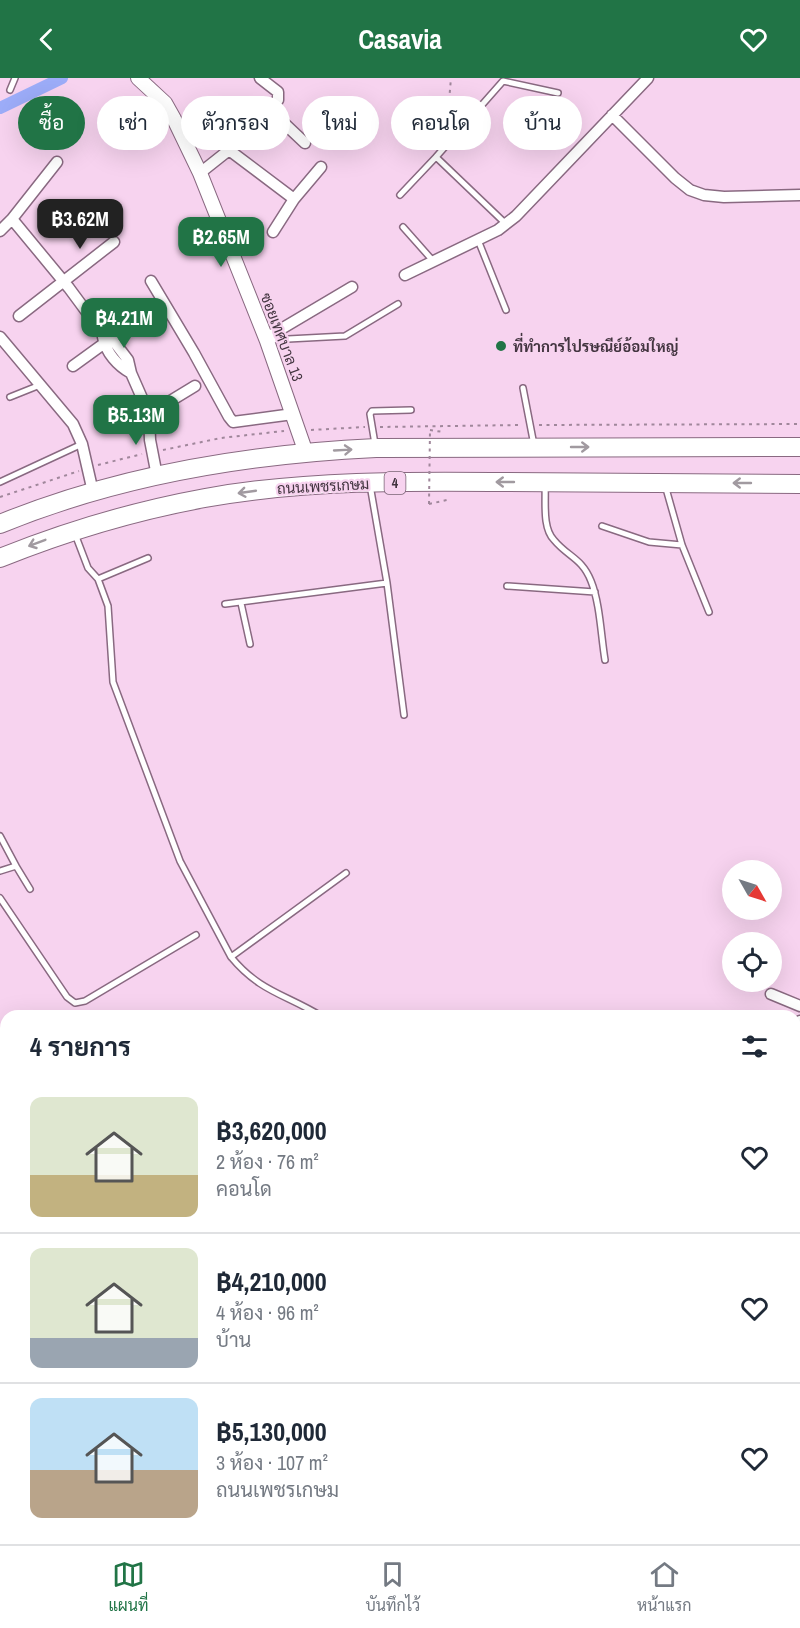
<!DOCTYPE html>
<html lang="th">
<meta charset="utf-8">
<style>
:root{--surface:#fff;--page:#f2f2f3;--text:#1f2937;--muted:#747a83;--line:#e0e1e3;--accent:#217446}
body{margin:0;font-family:"Archivo Narrow",Sarabun,sans-serif;background:var(--page);color:var(--text);height:100vh;display:flex;flex-direction:column;font-size:22px;white-space:nowrap}
*{box-sizing:border-box;margin:0}
p{font-size:20px;color:var(--muted)}
.icon{flex:none;width:33px;height:33px;fill:none;stroke:currentColor;stroke-width:2;stroke-linecap:round;stroke-linejoin:round}
.map{position:relative;flex:1;overflow:hidden}
.panel{position:absolute;left:0px;top:932px;width:801px;height:536px;display:flex;flex-direction:column;background:var(--surface);border-radius:18px 18px 0 0;box-shadow:0 6px 24px #0002}
.panel>*{flex:none}
.hud{position:absolute;left:18px;top:18px;width:765px;height:54px;display:flex;gap:12px}
.needle{width:39px;rotate:129deg}
.buttons{position:absolute;left:722px;top:782px;display:grid;gap:12px}
.buttons a{display:grid;place-items:center;width:60px;height:60px;border-radius:50%;background:var(--surface);box-shadow:0 6px 24px #0002;font-size:30px}
.price{position:absolute;translate:-50% -51px;padding:0 14px;border-radius:12px;background:var(--accent);color:#fff;font-size:20px;line-height:39px;filter:drop-shadow(0 2px 3px #0008)}
.price::after{content:'';position:absolute;left:50%;top:36px;width:18px;height:14px;margin-left:-9px;background:inherit;clip-path:polygon(0 0,100% 0,50% 100%)}
.price.active{background:#222;color:#fff}
ul{padding:0;list-style:none}
li{display:flex;align-items:center;gap:18px;height:150px;padding:0 30px}
li+li{border-top:2px solid var(--line)}
li span{display:grid;place-items:center;flex:none;width:168px;height:120px;border-radius:12px;color:#555}
li>.icon{margin-inline-start:auto}
span .icon{width:72px;height:72px;fill:#fffc;stroke-width:1}
li b{font-size:26px}
h2{display:flex;justify-content:space-between;align-items:center;height:72px;padding:0 30px;font-size:26px}
.tag{padding:0 21px;border-radius:27px;background:var(--surface);box-shadow:0 6px 24px #0002;font-size:21px;line-height:54px}
.tag.active{background:var(--accent);color:#fff}
header{display:flex;justify-content:space-between;align-items:center;height:78px;padding:0 30px;background:var(--accent);color:#fff;font-size:27px;font-weight:800}
.tabs{display:flex;justify-content:space-around;align-items:center;height:84px;border-top:2px solid var(--line);background:var(--surface);font-size:16px;color:var(--muted)}
.tabs a{display:grid;justify-items:center;gap:3px}
.tabs .active{color:var(--accent)}
.map>svg:first-child{display:block}
.lines{fill:none;stroke-linecap:round;stroke-linejoin:round}
.canal{stroke:#9cacf8;stroke-width:12}
.service-casing{stroke:#896981;stroke-width:8}
.minor-casing{stroke:#896981;stroke-width:13}
.tertiary-casing{stroke:#896981;stroke-width:16}
.primary-casing{stroke:#896981;stroke-width:20}
.path{stroke:#a0879b;stroke-width:2;stroke-dasharray:3 4.5;stroke-linecap:butt}
.service{stroke:#fff;stroke-width:5}
.minor{stroke:#fff;stroke-width:10}
.tertiary{stroke:#fff;stroke-width:14}
.primary{stroke:#fff;stroke-width:18}
.path-bridge{stroke:#a0879b;stroke-width:2;stroke-dasharray:3 4.5;stroke-linecap:butt}
.oneway{stroke:#a19aa0}
.poi-dot{fill:#217446;stroke:#f7d3ef;stroke-width:2}
.labels{text-anchor:middle;dominant-baseline:central;stroke-width:4.5;stroke-linejoin:round;paint-order:stroke}
.shield{fill:#f7d3ef;stroke:#796474;stroke-width:1.5}
.shield-label{font-size:14px;font-weight:bold;fill:#433540}
.street-label{font-size:15px;fill:#433540;stroke:#f7d3ef}
.poi-label{font-size:15px;font-weight:bold;fill:#433540;stroke:#f7d3ef;text-anchor:start}
</style>
<header><svg class="icon" aria-label="back" viewBox="0 0 24 24"><path d="M15 5l-7 7 7 7"/></svg>Casavia<svg class="icon" aria-label="heart" viewBox="0 0 24 24"><path d="M12 20l-8-8c-3-5 5-10 8-4 3-6 11-1 8 4z"/></svg></header>
<div class="map">
<svg width="800" height="1466" viewBox="0 0 800 1466">
<rect width="100%" height="100%" fill="#f7d3ef"/>
<g class="lines">
<path class="canal" d="M0 30 62 0"/>
<g class="service-casing">
<path id="service" d="M10 12 15 0
M400 117 436 79
M506 146 436 79 503 3 558 15
M403 149 434 184
M478 162 506 232
M269 262 345 258 398 226
M523 310 534 367
M10 319 40 307
M375 366 370 336 372 333 411 332
M0 404 82 366
M545 407C546 423 542 450 554 462 568 479 582 480 591 503 600 525 601 558 605 582
M665 407 682 467 709 534
M602 448 649 464 682 467
M75 456 88 490 98 501 108 528 113 604 180 783 231 879 346 795
M98 501 148 480
M387 505 404 637
M507 508 595 514
M241 525 250 566
M225 526 387 505 370 407
M0 758 16 788
M0 793 16 788 30 811
M0 820 67 919 75 925 85 923 196 857
M231 879C260 914 285 916 321 938
M0 1252 6 1245
M0 1358 6 1363
M0 1441 6 1445
M157 1466 161 1461"/>
</g>
<g class="minor-casing">
<path id="minor" d="M260 0 278 14V22L270 32
M612 37 675 100 690 112 704 117 724 119 800 117
M305 65 270 32 229 72 294 121 321 89
M57 84 12 141 69 210 103 256 112 261 128 282 131 295 149 336 150 362 157 398
M200 95 229 72
M0 153 12 141
M273 154 294 121
M405 197 498 152 516 138 648 0
M151 203 194 275 229 339 233 344 293 336
M19 238 114 164
M0 259 73 346 82 366 93 414
M103 259C106 275 118 288 131 295
M266 260 352 209
M73 288 153 230
M149 336 195 308
M771 916 800 928
M795 949 800 943
M0 1173 6 1176
M795 1233 800 1236
M0 1302 6 1294
M795 1337 800 1339
M795 1440 800 1442
M349 1461 355 1466
M720 1466 722 1461"/>
</g>
<g class="tertiary-casing">
<path id="tertiary" d="M138 0 165 25 174 41 200 95 267 263 306 375"/>
</g>
<g class="primary-casing">
<path id="primary" d="M0 446C119 397 248 376 376 370L800 369
M0 480C67 453 134 433 205 420 305 402 408 403 509 404 606 404 703 405 800 406"/>
</g>
<path class="path" d="M442 59 448 35 451 0
M539 347 800 346
M380 349 521 347
M311 352 365 349
M430 352 443 354
M163 372 221 360 284 353
M98 387 142 376
M0 419 79 393
M429 426 447 422"/>
<use href="#service" class="service"/>
<use href="#minor" class="minor"/>
<use href="#tertiary" class="tertiary"/>
<use href="#primary" class="primary"/>
<path class="path-bridge" d="M429 426 430 352"/>
</g>
<defs><path id="oneway-shaft" d="M-6 0H5M1.5-3L5.5 0L1.5 3" fill="none" stroke-width="1.6" stroke-linecap="round" stroke-linejoin="round" transform="scale(1.5)"/></defs>
<g class="oneway">
<use href="#oneway-shaft" transform="translate(580 369)"/>
<use href="#oneway-shaft" transform="translate(343 372) rotate(-3)"/>
<use href="#oneway-shaft" transform="translate(505 404) rotate(-180)"/>
<use href="#oneway-shaft" transform="translate(742 405) rotate(-180)"/>
<use href="#oneway-shaft" transform="translate(247 414) rotate(172)"/>
<use href="#oneway-shaft" transform="translate(37 465) rotate(159)"/>
</g>
<circle class="poi-dot" cx="501" cy="268" r="6"/>
<g class="labels">
<rect class="shield" x="384.5" y="394" width="21" height="22" rx="4.5"/>
<g class="shield-label">
<text x="395" y="405">4</text>
</g>
<g class="street-label">
<text transform="translate(282 259) rotate(69)">ซอยเทศบาล 13</text>
<text transform="translate(323 408) rotate(-3)">ถนนเพชรเกษม</text>
</g>
<g class="poi-label">
<text x="513" y="268">ที่ทำการไปรษณีย์อ้อมใหญ่</text>
</g>
</g>
</svg>
<div class="buttons">
<a><svg class="needle" viewBox="-14 -14 28 28"><path d="M0-13l5 13h-10z" fill="#e53935"/><path d="M0 13l5-13h-10z" fill="#747a83"/></svg></a>
<a><svg class="icon" aria-label="locate" viewBox="0 0 24 24"><circle cx="12" cy="12" r="6"/><path d="M12 2v4M12 18v4M2 12h4M18 12h4"/></svg></a>
</div>
<b class="price active" style="left:80px;top:172px">฿3.62M</b>
<b class="price" style="left:221px;top:190px">฿2.65M</b>
<b class="price" style="left:124px;top:271px">฿4.21M</b>
<b class="price" style="left:136px;top:368px">฿5.13M</b>
<div class="hud">
<a class="tag active">ซื้อ</a>
<a class="tag">เช่า</a>
<a class="tag">ตัวกรอง</a>
<a class="tag">ใหม่</a>
<a class="tag">คอนโด</a>
<a class="tag">บ้าน</a>
</div>
<section class="panel">
<h2>4 รายการ<svg class="icon" aria-label="filters" viewBox="0 0 24 24"><path d="M4 7h16M4 17h16"/><circle cx="9" cy="7" r="2"/><circle cx="15" cy="17" r="2"/></svg></h2>
<ul>
<li><span style="background:linear-gradient(#dfe7d0 65%,#c2b280 0)"><svg class="icon" aria-label="home" viewBox="0 0 24 24"><path d="M3 11l9-7 9 7M6 9v11h12V9"/></svg></span><div><b>฿3,620,000</b><p>2 ห้อง · 76 m²</p><p>คอนโด</p></div><svg class="icon" aria-label="heart" viewBox="0 0 24 24"><path d="M12 20l-8-8c-3-5 5-10 8-4 3-6 11-1 8 4z"/></svg></li>
<li><span style="background:linear-gradient(#dfe7d0 75%,#9aa5b1 0)"><svg class="icon" aria-label="home" viewBox="0 0 24 24"><path d="M3 11l9-7 9 7M6 9v11h12V9"/></svg></span><div><b>฿4,210,000</b><p>4 ห้อง · 96 m²</p><p>บ้าน</p></div><svg class="icon" aria-label="heart" viewBox="0 0 24 24"><path d="M12 20l-8-8c-3-5 5-10 8-4 3-6 11-1 8 4z"/></svg></li>
<li><span style="background:linear-gradient(#bfe0f5 60%,#b9a48a 0)"><svg class="icon" aria-label="home" viewBox="0 0 24 24"><path d="M3 11l9-7 9 7M6 9v11h12V9"/></svg></span><div><b>฿5,130,000</b><p>3 ห้อง · 107 m²</p><p>ถนนเพชรเกษม</p></div><svg class="icon" aria-label="heart" viewBox="0 0 24 24"><path d="M12 20l-8-8c-3-5 5-10 8-4 3-6 11-1 8 4z"/></svg></li>
</ul>
</section>
</div>
<nav class="tabs">
<a class="active"><svg class="icon" aria-label="map" viewBox="0 0 24 24"><path d="M3 6l6-2 6 2 6-2v14l-6 2-6-2-6 2zM9 4v14M15 6v14"/></svg>แผนที่</a>
<a><svg class="icon" aria-label="saved" viewBox="0 0 24 24"><path d="M7 4h10v16l-5-4-5 4z"/></svg>บันทึกไว้</a>
<a><svg class="icon" aria-label="home" viewBox="0 0 24 24"><path d="M3 11l9-7 9 7M6 9v11h12V9"/></svg>หน้าแรก</a>
</nav>
